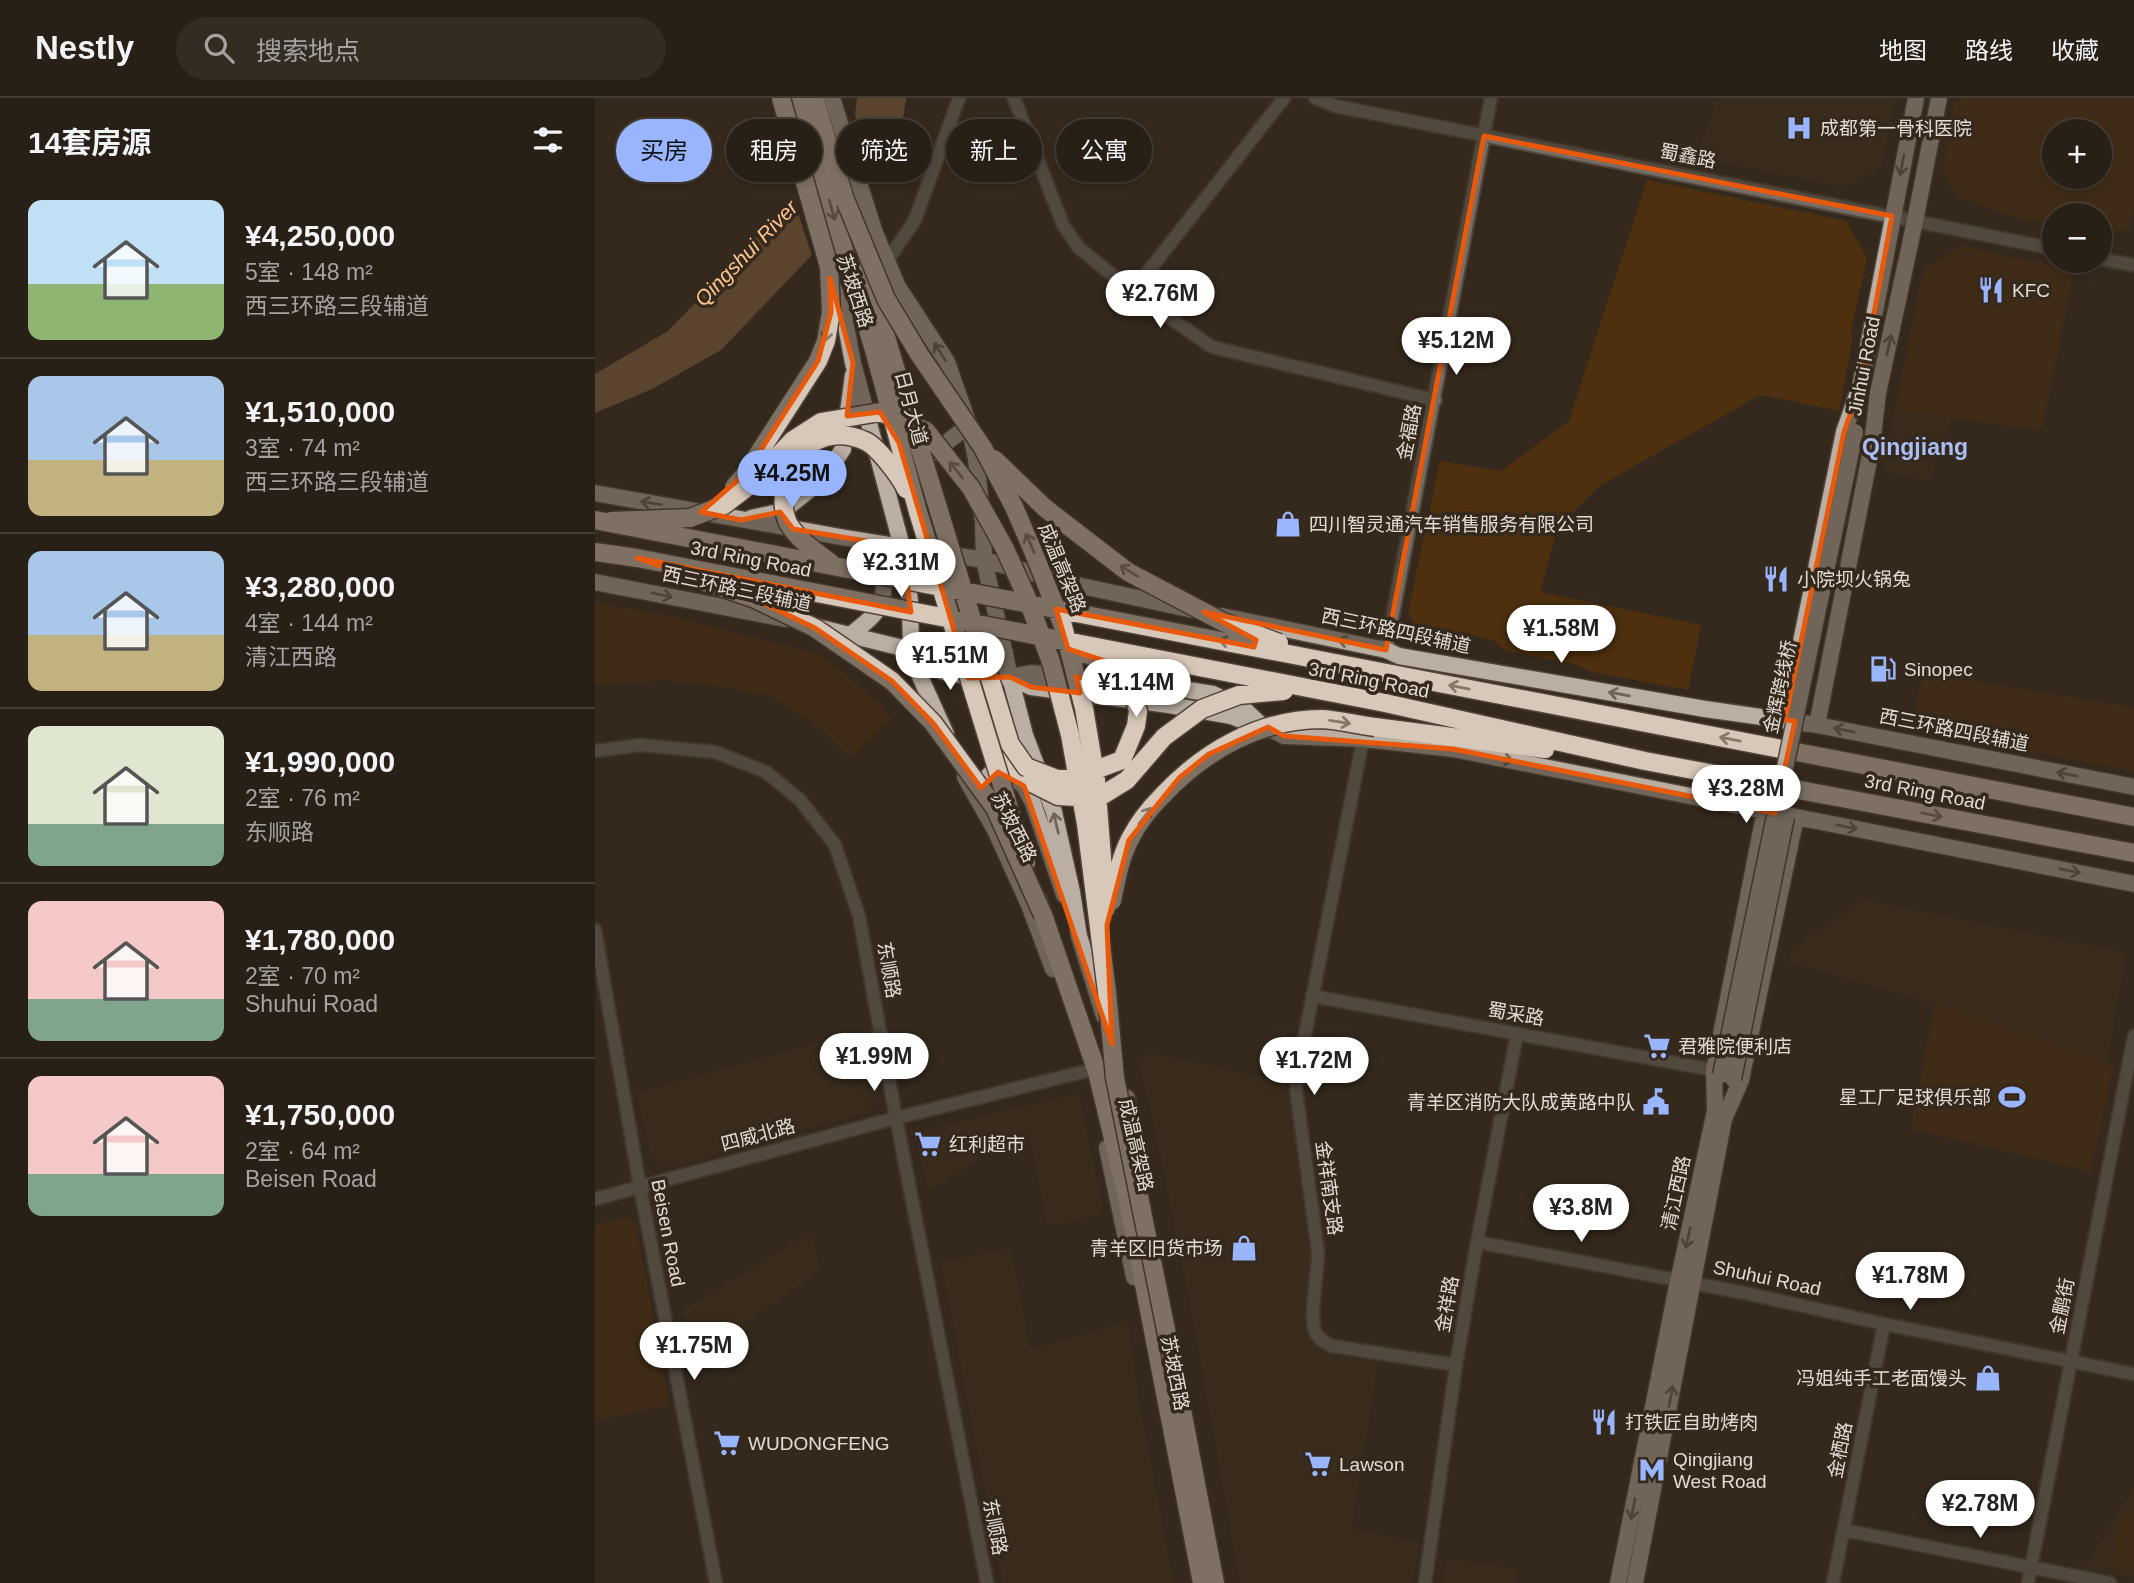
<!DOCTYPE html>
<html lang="zh">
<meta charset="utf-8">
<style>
:root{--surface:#281f16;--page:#342c23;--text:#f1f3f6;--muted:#a5a2a1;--line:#443d35;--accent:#98b5fd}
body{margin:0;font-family:Helvetica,"Noto Sans SC",sans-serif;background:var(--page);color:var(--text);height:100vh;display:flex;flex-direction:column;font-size:26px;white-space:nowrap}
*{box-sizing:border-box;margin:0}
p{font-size:23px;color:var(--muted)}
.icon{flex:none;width:38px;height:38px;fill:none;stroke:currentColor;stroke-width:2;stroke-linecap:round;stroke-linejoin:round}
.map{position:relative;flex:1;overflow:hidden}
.panel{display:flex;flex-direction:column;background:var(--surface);width:595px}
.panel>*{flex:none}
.hud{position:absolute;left:21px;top:21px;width:665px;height:63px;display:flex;gap:14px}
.fabs{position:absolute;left:1447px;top:21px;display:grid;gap:14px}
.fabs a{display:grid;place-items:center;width:70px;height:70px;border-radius:50%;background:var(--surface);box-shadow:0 4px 10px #0003,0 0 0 2px var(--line);font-size:35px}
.price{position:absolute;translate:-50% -60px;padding:0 16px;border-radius:24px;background:#fff;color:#222;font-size:23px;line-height:46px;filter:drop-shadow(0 2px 4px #0008)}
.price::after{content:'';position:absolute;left:50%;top:42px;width:21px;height:16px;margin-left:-10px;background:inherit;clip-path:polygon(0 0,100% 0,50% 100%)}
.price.active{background:var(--accent);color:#111}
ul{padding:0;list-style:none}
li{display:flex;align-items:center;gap:21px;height:175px;padding:0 28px}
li+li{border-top:2px solid var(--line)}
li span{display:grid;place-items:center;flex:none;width:196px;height:140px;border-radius:14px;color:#555}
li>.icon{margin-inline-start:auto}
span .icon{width:84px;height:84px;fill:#fffc;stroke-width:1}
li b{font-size:30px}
h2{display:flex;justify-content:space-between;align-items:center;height:84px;padding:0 28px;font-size:30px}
.chip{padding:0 24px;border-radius:32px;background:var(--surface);box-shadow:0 4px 10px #0003,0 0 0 2px var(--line);font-size:24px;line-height:63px}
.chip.active{background:var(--accent);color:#111}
header{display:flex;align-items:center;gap:42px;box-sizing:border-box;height:98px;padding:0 35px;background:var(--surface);border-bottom:2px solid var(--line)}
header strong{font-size:33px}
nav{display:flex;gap:38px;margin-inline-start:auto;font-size:24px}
.search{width:490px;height:63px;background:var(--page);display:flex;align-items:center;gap:18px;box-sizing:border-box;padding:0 24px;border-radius:38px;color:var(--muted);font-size:26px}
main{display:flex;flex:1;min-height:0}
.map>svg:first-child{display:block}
.built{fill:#402f1e}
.green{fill:#4e300e;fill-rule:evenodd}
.water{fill:#876441}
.pier{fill:#35291d}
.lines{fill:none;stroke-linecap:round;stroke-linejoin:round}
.minor-casing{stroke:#51453a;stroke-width:16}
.major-casing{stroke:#51453a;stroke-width:19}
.highway-casing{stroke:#51453a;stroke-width:21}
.minor{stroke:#746d67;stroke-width:12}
.major{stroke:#bbaea2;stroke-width:16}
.highway{stroke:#d8c8b9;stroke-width:18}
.major-bridge-casing{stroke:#51453a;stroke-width:19;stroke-linecap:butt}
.highway-bridge-casing{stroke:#51453a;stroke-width:21;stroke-linecap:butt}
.major-bridge{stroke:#bbaea2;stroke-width:16}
.highway-bridge{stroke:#d8c8b9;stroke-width:18}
.oneway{stroke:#716559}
.oneway2{stroke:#86786b}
.marked{fill:none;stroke:#e8590c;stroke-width:5;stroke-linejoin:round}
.labels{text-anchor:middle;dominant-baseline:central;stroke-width:7;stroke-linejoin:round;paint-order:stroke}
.poi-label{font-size:19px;fill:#e3dbd3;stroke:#35291d;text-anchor:start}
.street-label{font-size:19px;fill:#e3dbd3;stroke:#35291d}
.water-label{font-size:21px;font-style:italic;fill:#ffc48d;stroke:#35291d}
.quarter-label{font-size:23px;font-weight:bold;fill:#a8bef4;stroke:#35291d}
</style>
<header>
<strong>Nestly</strong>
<div class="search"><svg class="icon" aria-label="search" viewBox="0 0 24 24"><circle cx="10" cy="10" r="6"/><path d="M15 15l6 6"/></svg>搜索地点</div>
<nav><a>地图</a><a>路线</a><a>收藏</a></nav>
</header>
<main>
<section class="panel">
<h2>14套房源<svg class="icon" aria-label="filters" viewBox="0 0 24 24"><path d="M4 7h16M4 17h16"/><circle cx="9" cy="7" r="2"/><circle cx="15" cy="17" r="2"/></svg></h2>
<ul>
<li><span style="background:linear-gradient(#bfe0f5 60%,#8fb573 0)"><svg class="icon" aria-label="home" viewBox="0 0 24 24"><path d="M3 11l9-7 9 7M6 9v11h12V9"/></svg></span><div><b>¥4,250,000</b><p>5室 · 148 m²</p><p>西三环路三段辅道</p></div></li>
<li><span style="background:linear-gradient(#a9c7e8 60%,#c2b280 0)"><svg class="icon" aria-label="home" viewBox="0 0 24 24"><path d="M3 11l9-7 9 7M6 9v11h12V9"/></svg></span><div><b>¥1,510,000</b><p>3室 · 74 m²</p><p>西三环路三段辅道</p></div></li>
<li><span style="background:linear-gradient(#a9c7e8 60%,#c2b280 0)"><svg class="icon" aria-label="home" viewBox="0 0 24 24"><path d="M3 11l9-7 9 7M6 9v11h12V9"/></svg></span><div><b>¥3,280,000</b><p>4室 · 144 m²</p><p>清江西路</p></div></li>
<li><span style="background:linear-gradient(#dfe7d0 70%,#7fa58c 0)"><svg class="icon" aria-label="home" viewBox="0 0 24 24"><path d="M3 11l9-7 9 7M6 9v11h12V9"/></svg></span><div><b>¥1,990,000</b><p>2室 · 76 m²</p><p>东顺路</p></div></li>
<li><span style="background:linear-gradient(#f6c9c9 70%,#7fa58c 0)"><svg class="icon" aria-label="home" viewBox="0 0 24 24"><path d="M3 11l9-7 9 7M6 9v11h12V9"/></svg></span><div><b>¥1,780,000</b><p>2室 · 70 m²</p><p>Shuhui Road</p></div></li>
<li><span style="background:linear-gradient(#f6c9c9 70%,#7fa58c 0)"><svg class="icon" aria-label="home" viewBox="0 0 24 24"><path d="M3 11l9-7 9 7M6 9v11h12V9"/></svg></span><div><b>¥1,750,000</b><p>2室 · 64 m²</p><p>Beisen Road</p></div></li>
</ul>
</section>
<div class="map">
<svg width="1539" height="1485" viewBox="0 0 1539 1485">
<rect width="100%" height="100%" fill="#35291d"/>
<path class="built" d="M1123 0H1300L1287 68 1252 89 1102 60Z
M1300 312 1357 320 1335 382 1288 374Z
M1266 802 1531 855 1512 964 1340 906 1194 864 1196 851 1236 825Z
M276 930 286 988 271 1016 216 1029 77 1069 56 1059 42 995Z
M555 955 693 985 716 1166 710 1225 711 1229 716 1242 732 1255 783 1265 756 1431 824 1444 818 1485H645L596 1209 565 1054 543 961Z
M484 995 509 1116 453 1128 434 1033 426 1035 333 1093 323 1051 330 1032Z
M217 1134 225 1173 128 1239 123 1233 94 1248 87 1213Z
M416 1150 434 1248 439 1251 533 1223 544 1307 579 1485H408L346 1164Z
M1539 1388V1480L1490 1470Z
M852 1461 923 1470 920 1485H847Z"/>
<path class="green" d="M1368 0H1539V110L1534 129 1511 139 1505 138V117H1460L1459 127 1407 115 1362 98 1347 73 1359 7ZM1460 33H1505V79H1460Z
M1052 82 1251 123 1272 160 1256 232 1257 243 1244 313 1172 298H1163L1004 388 962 431 945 494 1106 527 1093 592 997 574 980 566 911 553 899 542 818 525 813 514 845 363 906 373 974 323Z
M1367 148 1479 172 1447 332 1300 312 1328 172Z
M0 505 83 520 226 557 284 605 296 620 255 660 223 628 178 599 130 589 72 582 0 586Z
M1328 575 1539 610V673L1365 641 1357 634 1317 628Z
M1340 906 1519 966 1496 1073 1316 1031Z
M31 1119 41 1127 74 1307 0 1322V1128Z
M1528 1413 1539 1415V1469L1517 1464Z"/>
<path class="water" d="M262 0H311L309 15 301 47 282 80 214 160 126 252 57 291 0 315V276L73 233 133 171 197 99 259 24Z"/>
<path class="pier" d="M258 10 282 86 218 161 196 94 256 23Z"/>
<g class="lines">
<g class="minor-casing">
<path id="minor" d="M419 0 468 127 484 150 542 197 617 249 840 302
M720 0 740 8 1460 151
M1505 161 1539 167
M292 163 320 122 364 0
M538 193 689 0
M791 552 896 0
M768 641 702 978 701 992 723 1154C723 1174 714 1217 720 1233 723 1241 729 1244 737 1248L861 1267
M0 653 45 647 120 654 171 674 205 702 240 747 264 818 301 1020 392 1485
M0 832 45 1089 121 1485
M717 898 1119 972
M0 1101 301 1020 496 972
M882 1144 1150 1195 1289 1226 1539 1276
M1249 1432 1515 1485
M830 1485 861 1267 882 1144 922 936
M1238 1485 1289 1226
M1433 1485 1539 938"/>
</g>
<g class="major-casing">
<path id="major" d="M237 0 280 135 303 189 352 264 374 327 381 361 388 424 389 462 415 579 430 637 459 714 477 794 484 838 509 918
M237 186 249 217 258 265 307 449 315 503 316 552 323 574 351 636
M303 343 319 359 338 355 374 327
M0 395 251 440 389 462 482 487 598 512
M156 420 188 413 228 381 248 351 258 277
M0 484 190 521
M627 518 791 552 804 558 1110 611 1222 627 1539 689
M222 529 316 552 335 550 401 557 410 554
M256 537C263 530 274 523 280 515 296 494 287 467 279 445
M317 553 333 568 349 574 381 580 415 579 436 575 543 584 618 596 648 610 664 625 689 638 768 641 858 651 1539 786
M415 579 436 589 574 607 636 618 665 629
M1190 622 1249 334 1266 286 1321 0
M1222 627 1277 347 1283 295 1320 123 1344 0
M370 679 400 732 434 807 458 871
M384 699 387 685 395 676 403 674 420 680 429 688 438 705 469 797
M532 1000 544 1053
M512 1050 539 1179
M1023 1485 1081 1193 1120 1013 1119 972 1170 712
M1040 1485 1129 1021 1146 982 1201 719"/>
</g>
<g class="highway-casing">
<path id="highway" d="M203 0 279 252
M219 0 255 118
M270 168 294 249
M797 576 1539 719
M790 605 1050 663 1539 755
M780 629 950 651
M395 639 420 675 435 684
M411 700 431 765
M443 802 502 974 532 1099 607 1485
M584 1296 620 1485"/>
</g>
<use href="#minor" class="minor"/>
<use href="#major" class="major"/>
<use href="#highway" class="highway"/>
<g class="major-bridge-casing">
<path id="major-bridge" d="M1126 977 1260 334
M1138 981 1191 719"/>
</g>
<g class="highway-bridge-casing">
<path id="highway-bridge" d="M251 104 291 201 324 256 388 350 419 409 438 453 468 528 489 610 501 682 511 811
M294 249 415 646 431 669 462 681H476L527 662 541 628 543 613 537 591 505 561 487 555
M279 252 323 414 411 700
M399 361 450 410 533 474 628 524 684 545
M139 389 151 375 223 263 231 243 236 214 234 169 186 0
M0 422 797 576
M16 423 95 420 129 407 155 387 198 342 226 324 285 314 331 333 376 390 410 451 432 500 456 564 475 637 491 726 512 894 520 980 584 1296
M0 454 42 460 790 605
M236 465C220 453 203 442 193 425 188 414 188 399 190 388 198 349 231 326 270 343 282 348 305 378 311 391
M101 481 158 500 220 530 297 583 338 625 400 710 448 817
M435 684 463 698 503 700 532 682 569 639 607 611 644 597 689 593
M517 803C521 783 525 760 535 741 543 725 554 711 567 698 608 654 664 621 727 621 744 622 763 627 780 629"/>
</g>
<use href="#major-bridge" class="major-bridge"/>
<use href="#highway-bridge" class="highway-bridge"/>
</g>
<defs><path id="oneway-shaft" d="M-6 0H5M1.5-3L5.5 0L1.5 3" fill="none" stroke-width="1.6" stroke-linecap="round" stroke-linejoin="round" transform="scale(1.75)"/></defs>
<g class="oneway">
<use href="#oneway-shaft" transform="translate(1307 67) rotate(101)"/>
<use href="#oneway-shaft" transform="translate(1294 247) rotate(-78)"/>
<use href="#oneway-shaft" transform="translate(345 254) rotate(-123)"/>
<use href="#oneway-shaft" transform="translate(56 405) rotate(-171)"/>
<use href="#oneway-shaft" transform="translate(67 497) rotate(11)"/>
<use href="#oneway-shaft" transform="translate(753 544) rotate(-168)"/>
<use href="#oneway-shaft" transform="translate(1024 596) rotate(-170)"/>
<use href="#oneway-shaft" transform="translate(1249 632) rotate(-169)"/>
<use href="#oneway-shaft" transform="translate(908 661) rotate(11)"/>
<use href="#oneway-shaft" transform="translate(1472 676) rotate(-169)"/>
<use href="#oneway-shaft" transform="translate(461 725) rotate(-103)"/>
<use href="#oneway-shaft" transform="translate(1252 729) rotate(11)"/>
<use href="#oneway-shaft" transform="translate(1475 773) rotate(11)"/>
<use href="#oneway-shaft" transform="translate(1093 1140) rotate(102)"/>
<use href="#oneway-shaft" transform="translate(1076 1298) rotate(-79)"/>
<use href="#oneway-shaft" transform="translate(1038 1411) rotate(101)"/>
</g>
<g class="oneway2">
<use href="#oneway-shaft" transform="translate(237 112) rotate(74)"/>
<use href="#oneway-shaft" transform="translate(232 233) rotate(101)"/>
<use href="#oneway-shaft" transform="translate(361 372) rotate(-129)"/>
<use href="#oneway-shaft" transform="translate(435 445) rotate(-114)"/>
<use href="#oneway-shaft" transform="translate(534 473) rotate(-148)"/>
<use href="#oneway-shaft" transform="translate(634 544) rotate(-169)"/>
<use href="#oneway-shaft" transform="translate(864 589) rotate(-169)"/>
<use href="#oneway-shaft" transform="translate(745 624) rotate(9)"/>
<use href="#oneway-shaft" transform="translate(1135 641) rotate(-169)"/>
<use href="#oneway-shaft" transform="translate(1337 717) rotate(11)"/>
<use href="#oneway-shaft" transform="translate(550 718) rotate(-53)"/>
</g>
<path d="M0 0H1539V1485H0ZM889 38 1297 118 1266 286 1249 334 1190 622 1200 623 1180 715 858 651 689 638 673 629 614 656 584 680 534 742 512 827 517 946 429 688 403 674 386 690 338 625 297 583 220 530 158 500 42 460 316 514 307 449 198 431 185 414 146 422 106 414 151 375 223 263 236 214 235 180 258 265 252 318 285 314 304 345 373 580 415 579 436 589 485 595 481 579 535 583 537 572 473 551 461 511 659 549 661 542 609 514 791 552Z" fill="#35291d" fill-opacity=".55" fill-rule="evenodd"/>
<path class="marked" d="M889 38 1297 118 1266 286 1249 334 1190 622 1200 623 1180 715 858 651 689 638 673 629 614 656 584 680 534 742 512 827 517 946 429 688 403 674 386 690 338 625 297 583 220 530 158 500 42 460 316 514 307 449 198 431 185 414 146 422 106 414 151 375 223 263 236 214 235 180 258 265 252 318 285 314 304 345 373 580 415 579 436 589 485 595 481 579 535 583 537 572 473 551 461 511 659 549 661 542 609 514 791 552Z"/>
<defs>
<g id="hospital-bare" transform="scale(2.1)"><path d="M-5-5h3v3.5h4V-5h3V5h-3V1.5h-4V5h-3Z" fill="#98b5fd" stroke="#35291d" stroke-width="2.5" paint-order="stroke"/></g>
<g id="restaurant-bare" transform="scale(2.1)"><path d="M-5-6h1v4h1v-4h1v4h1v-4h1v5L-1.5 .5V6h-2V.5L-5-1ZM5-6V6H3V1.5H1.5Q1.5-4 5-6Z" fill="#98b5fd" stroke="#35291d" stroke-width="2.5" paint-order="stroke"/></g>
<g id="shop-bare" transform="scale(2.1)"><path d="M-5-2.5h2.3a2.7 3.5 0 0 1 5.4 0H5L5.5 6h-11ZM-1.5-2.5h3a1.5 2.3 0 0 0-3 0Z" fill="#98b5fd" stroke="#35291d" stroke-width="2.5" paint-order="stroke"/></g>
<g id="fuel-bare" transform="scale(2.1)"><path d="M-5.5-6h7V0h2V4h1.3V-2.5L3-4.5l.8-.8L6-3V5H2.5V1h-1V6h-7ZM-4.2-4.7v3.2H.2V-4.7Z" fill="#98b5fd" stroke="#35291d" stroke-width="2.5" paint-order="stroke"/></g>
<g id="supermarket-bare" transform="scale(2.1)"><path d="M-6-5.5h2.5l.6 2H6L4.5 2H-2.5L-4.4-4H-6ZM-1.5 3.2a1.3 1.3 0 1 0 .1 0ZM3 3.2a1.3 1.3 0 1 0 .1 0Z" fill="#98b5fd" stroke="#35291d" stroke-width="2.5" paint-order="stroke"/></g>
<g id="stadium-bare" transform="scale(2.1)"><path d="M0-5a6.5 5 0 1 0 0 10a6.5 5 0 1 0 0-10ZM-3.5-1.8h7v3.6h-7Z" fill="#98b5fd" stroke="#35291d" stroke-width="2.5" paint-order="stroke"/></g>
<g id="civic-bare" transform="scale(2.1)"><path d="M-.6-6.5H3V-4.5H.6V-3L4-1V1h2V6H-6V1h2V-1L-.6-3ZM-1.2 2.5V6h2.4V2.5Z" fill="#98b5fd" stroke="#35291d" stroke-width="2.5" paint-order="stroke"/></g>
<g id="metro-bare" transform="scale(2.1)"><path d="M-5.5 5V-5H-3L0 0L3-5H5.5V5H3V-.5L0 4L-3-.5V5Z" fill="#98b5fd" stroke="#35291d" stroke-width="2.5" paint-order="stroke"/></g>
</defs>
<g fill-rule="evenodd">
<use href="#hospital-bare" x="1204" y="30"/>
<use href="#restaurant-bare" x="1396" y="192"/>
<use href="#shop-bare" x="693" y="426"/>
<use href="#restaurant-bare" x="1181" y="481"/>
<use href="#fuel-bare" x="1288" y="571"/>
<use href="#supermarket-bare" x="1062" y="948"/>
<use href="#stadium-bare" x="1417" y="999"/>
<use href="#civic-bare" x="1061" y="1004"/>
<use href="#supermarket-bare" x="333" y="1046"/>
<use href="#shop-bare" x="649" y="1150"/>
<use href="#shop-bare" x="1393" y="1280"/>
<use href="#restaurant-bare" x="1009" y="1324"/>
<use href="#supermarket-bare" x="132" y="1345"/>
<use href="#supermarket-bare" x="723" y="1366"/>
<use href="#metro-bare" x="1057" y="1372"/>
</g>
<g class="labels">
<g class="poi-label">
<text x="1225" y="30">成都第一骨科医院</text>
<text x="1417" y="192">KFC</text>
<text x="714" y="426">四川智灵通汽车销售服务有限公司</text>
<text x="1202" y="481">小院坝火锅兔</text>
<text x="1309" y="571">Sinopec</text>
<text x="1083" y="948">君雅院便利店</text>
<text x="1396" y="999" text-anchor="end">星工厂足球俱乐部</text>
<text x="1040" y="1004" text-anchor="end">青羊区消防大队成黄路中队</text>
<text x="354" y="1046">红利超市</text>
<text x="628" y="1150" text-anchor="end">青羊区旧货市场</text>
<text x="1372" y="1280" text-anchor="end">冯姐纯手工老面馒头</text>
<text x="1030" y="1324">打铁匠自助烤肉</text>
<text x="153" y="1345">WUDONGFENG</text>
<text x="1078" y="1361">Qingjiang<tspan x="1078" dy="22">West Road</tspan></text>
<text x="744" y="1366">Lawson</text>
</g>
<g class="street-label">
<text transform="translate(1093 58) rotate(11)">蜀鑫路</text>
<text transform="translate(260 193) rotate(72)">苏坡西路</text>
<text transform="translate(1269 268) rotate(-79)">Jinhui Road</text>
<text transform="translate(316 310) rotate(75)">日月大道</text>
<text transform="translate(814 334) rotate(-79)">金福路</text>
<text transform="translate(156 461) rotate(11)">3rd Ring Road</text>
<text transform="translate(467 470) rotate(68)">成温高架路</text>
<text transform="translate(142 491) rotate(12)">西三环路三段辅道</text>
<text transform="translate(801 533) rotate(12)">西三环路四段辅道</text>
<text transform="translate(774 582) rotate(11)">3rd Ring Road</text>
<text transform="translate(1185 589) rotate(-78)">金辉跨线桥</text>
<text transform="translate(1359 632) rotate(11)">西三环路四段辅道</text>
<text transform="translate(1330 694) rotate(11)">3rd Ring Road</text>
<text transform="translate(419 729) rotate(63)">苏坡西路</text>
<text transform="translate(294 872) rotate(80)">东顺路</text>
<text transform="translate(921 916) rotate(10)">蜀采路</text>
<text transform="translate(163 1037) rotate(-15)">四威北路</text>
<text transform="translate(541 1047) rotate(77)">成温高架路</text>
<text transform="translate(734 1090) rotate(82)">金祥南支路</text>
<text transform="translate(1081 1095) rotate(-78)">清江西路</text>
<text transform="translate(73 1135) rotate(79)">Beisen Road</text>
<text transform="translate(1172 1180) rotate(12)">Shuhui Road</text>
<text transform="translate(852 1206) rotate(-80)">金祥路</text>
<text transform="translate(1467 1208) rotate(-79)">金鹏街</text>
<text transform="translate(580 1275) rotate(79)">苏坡西路</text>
<text transform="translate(1245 1352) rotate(-79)">金栖路</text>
<text transform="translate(400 1429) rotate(79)">东顺路</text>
</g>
<g class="water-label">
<text transform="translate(151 155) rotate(-46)">Qingshui River</text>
</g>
<g class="quarter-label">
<text x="1320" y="349">Qingjiang</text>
</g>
</g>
</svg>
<div class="fabs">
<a>+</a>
<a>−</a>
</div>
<b class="price" style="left:565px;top:232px">¥2.76M</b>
<b class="price" style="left:861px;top:279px">¥5.12M</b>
<b class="price active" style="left:197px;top:412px">¥4.25M</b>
<b class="price" style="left:306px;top:501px">¥2.31M</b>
<b class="price" style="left:966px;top:567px">¥1.58M</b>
<b class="price" style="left:355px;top:594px">¥1.51M</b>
<b class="price" style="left:541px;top:621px">¥1.14M</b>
<b class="price" style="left:1151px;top:727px">¥3.28M</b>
<b class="price" style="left:279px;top:995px">¥1.99M</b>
<b class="price" style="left:719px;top:999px">¥1.72M</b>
<b class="price" style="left:986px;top:1146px">¥3.8M</b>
<b class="price" style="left:1315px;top:1214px">¥1.78M</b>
<b class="price" style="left:99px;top:1284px">¥1.75M</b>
<b class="price" style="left:1385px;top:1442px">¥2.78M</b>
<div class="hud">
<a class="chip active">买房</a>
<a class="chip">租房</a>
<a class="chip">筛选</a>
<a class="chip">新上</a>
<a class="chip">公寓</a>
</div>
</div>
</main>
